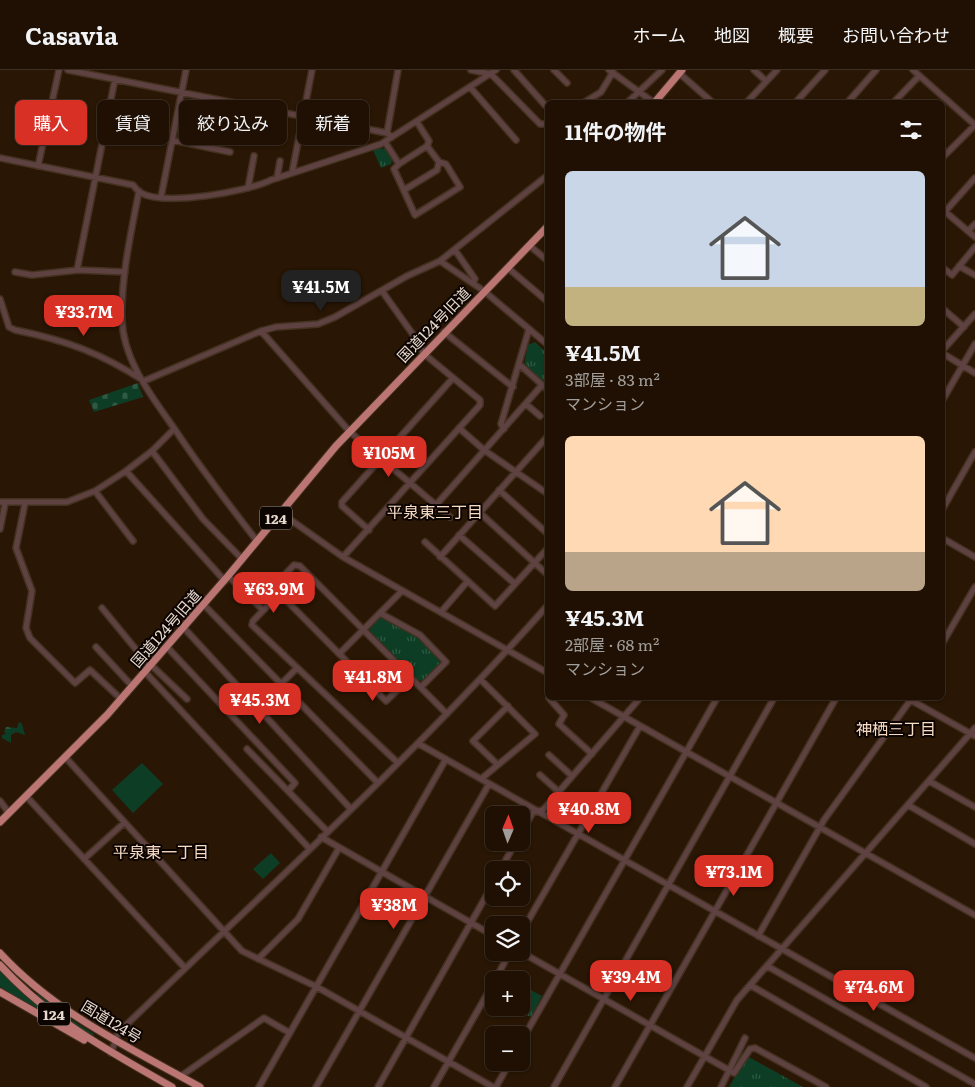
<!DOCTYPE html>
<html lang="ja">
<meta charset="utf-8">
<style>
:root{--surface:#1f1003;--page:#27190d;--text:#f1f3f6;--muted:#a19d9a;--line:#3c3025;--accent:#d93025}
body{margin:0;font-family:Literata,"Noto Sans JP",serif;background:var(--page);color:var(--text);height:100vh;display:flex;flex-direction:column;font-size:19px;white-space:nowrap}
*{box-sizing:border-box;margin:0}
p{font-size:16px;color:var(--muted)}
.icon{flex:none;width:28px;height:28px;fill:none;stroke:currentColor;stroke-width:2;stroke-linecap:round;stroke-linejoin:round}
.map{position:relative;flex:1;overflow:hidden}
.panel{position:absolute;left:545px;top:30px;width:400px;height:600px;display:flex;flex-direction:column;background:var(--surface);border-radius:8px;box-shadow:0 1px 4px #0004,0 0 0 1px var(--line)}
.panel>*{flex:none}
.top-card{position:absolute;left:15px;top:30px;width:455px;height:45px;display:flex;gap:10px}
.needle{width:32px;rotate:2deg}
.controls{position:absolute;left:485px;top:736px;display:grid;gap:10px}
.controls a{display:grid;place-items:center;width:45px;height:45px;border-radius:8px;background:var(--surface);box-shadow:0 1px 4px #0004,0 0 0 1px var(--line);font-size:25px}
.price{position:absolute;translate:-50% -42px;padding:0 11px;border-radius:10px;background:var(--accent);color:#fff;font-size:16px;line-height:32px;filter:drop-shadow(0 1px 2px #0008)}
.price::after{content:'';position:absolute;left:50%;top:30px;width:15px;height:11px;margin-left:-8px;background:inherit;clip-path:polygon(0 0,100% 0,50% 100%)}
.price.active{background:#222;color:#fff}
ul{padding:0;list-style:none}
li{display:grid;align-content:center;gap:10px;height:265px;padding:0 20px}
li span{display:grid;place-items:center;height:155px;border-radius:8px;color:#555}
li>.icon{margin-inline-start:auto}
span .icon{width:90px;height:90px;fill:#fffc;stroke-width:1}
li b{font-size:21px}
h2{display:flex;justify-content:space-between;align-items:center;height:60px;padding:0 20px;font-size:21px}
.pill{padding:0 18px;border-radius:8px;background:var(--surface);box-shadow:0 1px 4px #0004,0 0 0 1px var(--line);font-size:18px;line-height:45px}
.pill.active{background:var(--accent);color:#fff}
header{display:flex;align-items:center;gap:30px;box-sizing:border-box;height:70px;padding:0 25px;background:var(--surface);border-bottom:1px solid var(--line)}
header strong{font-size:24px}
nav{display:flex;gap:28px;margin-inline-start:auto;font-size:18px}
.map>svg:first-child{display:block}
.grass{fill:#0d3e25}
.forest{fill:url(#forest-firs)}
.cemetery{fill:url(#cemetery-stones)}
.park{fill:url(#park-tufts)}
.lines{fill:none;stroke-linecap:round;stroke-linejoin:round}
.minor-casing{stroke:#443120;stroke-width:8}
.highway-casing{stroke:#443120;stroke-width:9}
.minor{stroke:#5e4241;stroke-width:5}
.highway{stroke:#bb7674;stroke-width:7}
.labels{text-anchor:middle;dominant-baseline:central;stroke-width:4;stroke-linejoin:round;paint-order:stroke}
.shield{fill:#0c0401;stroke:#a59990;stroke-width:1}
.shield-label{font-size:14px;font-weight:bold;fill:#e7d9ce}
.street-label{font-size:15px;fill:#e7d9ce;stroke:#0c0401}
.neighbourhood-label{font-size:16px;fill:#f7dbc5;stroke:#0c0401}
</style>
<header>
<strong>Casavia</strong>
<nav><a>ホーム</a><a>地図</a><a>概要</a><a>お問い合わせ</a></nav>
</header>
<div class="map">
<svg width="975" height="1017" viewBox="0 0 975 1017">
<defs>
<pattern id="forest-firs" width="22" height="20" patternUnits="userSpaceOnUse" patternTransform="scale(1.25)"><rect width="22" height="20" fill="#0d3e25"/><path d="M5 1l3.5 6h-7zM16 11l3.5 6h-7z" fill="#305943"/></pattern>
<pattern id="cemetery-stones" width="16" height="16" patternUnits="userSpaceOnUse" patternTransform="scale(1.25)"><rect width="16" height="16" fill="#0d3e25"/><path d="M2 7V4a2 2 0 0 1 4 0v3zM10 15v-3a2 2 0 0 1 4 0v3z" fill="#305943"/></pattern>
<pattern id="park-tufts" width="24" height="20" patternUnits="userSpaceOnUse" patternTransform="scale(1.25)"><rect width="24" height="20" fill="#0d3e25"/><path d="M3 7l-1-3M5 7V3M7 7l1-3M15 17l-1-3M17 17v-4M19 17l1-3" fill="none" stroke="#305943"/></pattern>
</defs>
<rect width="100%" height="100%" fill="#291604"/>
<path class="grass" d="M142 693 163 714 133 743 112 720Z
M271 783 280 793 263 809 253 799Z
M0 900 52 946 51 948 0 917Z
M39 923 66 946 94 964 93 967 42 931 37 925Z"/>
<path class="forest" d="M19 652 22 654 25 665 16 662 11 665V673L2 668V665L6 664 4 662 6 657 17 658Z"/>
<path class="cemetery" d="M138 313 143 327 94 342 89 330Z"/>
<path class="park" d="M379 78 385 79 392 90 391 94 381 98 373 80Z
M535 272 547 283V316L524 296 528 275Z
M380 547 419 568 441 591V593L423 611 418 610 369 560Z
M521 915 542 926 531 947 512 938H521Z
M747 986 803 1017H729Z"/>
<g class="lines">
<g class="minor-casing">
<path id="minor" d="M68 0 387 63 392 67
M471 0 491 4 540 54H548
M514 0 545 35
M554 0 567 13
M609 0 653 32
M754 0 766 11
M913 0 975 55
M679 3 712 32
M470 17 516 70
M585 32 601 22 613 2
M628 32 662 0
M747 32 777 0
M796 32 825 0
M848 32 876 0
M894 32 919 6
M417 52 429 71 427 76
M387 63 398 0
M172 70 230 82
M385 72 399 94 427 76 439 92 446 94 460 117 415 145 394 99 399 94
M0 88 133 115C135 117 138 122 141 123 165 136 247 122 271 110L381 74 496 0
M942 88 975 55
M38 96 59 0
M292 103 312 0
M277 108 280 91
M248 118 254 86
M404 120 437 100 439 92
M139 121C131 163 121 206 122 249 123 291 153 328 176 361 201 399 229 435 257 471
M161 127 186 0
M942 139 975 167
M942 145 975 108
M968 161 975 154
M530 176 548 191
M455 180 475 209 473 213
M440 191 484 221 548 275
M959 196 975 205
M942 197 952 205 975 177
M508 198 548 232
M77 200 115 9
M15 202 32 205 78 200 125 202
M0 229 9 257 15 260C65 270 101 283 144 311L261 261 276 257 318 254 335 247 407 206 440 191 548 105
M942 238 964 257
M261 261 350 362 450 447
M444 262 513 317
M942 281 975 244
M942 283 975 303
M520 295 548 320
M942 331 975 274
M526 334 540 346
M459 358 484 380 548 424
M504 359 501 354 529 259
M152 381 203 449 242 489
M126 401 225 511
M499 420 548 464
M95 421 133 471
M0 432H67L95 421 126 401 152 381 174 359
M25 433 16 478 32 521 26 558 30 568 75 613 90 600 121 629
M436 435 542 315
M942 440 975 382
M479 442 548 505
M281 443 343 487 548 603
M0 459 5 434
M369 460 342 436V432L453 308
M459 465 515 514
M942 468 975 487
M425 472 495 536 548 478
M343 487 480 335V330L423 283 419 273 382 221
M440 487 548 366
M228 506 263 540
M279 524 253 551 252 555 398 693
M204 535 377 712
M102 538 148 594 151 595 187 629
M441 542 467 512
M380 543 420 565 446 592 421 617
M184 558 350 738
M942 574 975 517
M96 577 132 616
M167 577 295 713 288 721
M339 584 402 521
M145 602 309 778
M411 607 386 631 273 517 294 495 300 496 447 644
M281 614 297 598
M549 628 564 645 559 654 592 684
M591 628 975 845
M907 628 975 666
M419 674 975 988
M247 679 327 761
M549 685 572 706
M66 688 242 881 317 917 493 1017
M497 694 473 671 508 636
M540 705 559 722
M481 709 535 664 481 610
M929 711 975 737
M26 726 185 898
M0 731 9 743
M908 735 975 774
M521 763 533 742 543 740 640 628
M321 767 494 866
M84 789 124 753
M500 800 516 772
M521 863 640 656
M758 866 824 750 912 628
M521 882 734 1003 750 979 755 978 826 1017
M258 889 298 849 339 778
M767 896 975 1014
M495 910 510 882
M750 915 926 1017
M521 972 717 628
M111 983 118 963 122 959C266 820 415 685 548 535
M181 1006 264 948 290 963
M259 1017 446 689
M316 1017 489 714
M378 1017 494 812
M434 1017 494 912
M496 1017 510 992
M554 1017 774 628
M615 1017 836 628
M687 1017 737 930 975 658
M721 1017 745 968"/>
</g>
<g class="highway-casing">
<path id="highway" d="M655 32 682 0
M0 752 107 645 228 506 336 376 548 156
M0 883C55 943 130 978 200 1017
M0 895C48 948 110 982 172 1017
M0 922 84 970"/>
</g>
<use href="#minor" class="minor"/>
<use href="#highway" class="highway"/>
</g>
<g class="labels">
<g class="shield">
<rect x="260" y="436.5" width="32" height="23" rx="4"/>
<rect x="38" y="932.5" width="32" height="23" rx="4"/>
</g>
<g class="shield-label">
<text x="276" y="448">124</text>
<text x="54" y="944">124</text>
</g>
<g class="street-label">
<text transform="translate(433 254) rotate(-46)">国道124号旧道</text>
<text transform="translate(165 558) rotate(-49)">国道124号旧道</text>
<text transform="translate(112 951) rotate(31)">国道124号</text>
</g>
<g class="neighbourhood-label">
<text x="435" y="441">平泉東三丁目</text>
<text x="896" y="658">神栖三丁目</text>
<text x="161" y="781">平泉東一丁目</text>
</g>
</g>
</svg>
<div class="controls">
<a><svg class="needle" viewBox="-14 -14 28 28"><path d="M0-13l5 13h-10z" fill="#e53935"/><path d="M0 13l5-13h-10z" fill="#a19d9a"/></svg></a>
<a><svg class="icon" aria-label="locate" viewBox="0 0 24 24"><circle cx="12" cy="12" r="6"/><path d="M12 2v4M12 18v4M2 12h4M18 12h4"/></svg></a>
<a><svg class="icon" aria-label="layers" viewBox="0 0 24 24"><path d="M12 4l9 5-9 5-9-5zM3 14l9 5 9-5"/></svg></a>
<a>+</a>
<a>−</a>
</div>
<b class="price active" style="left:321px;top:242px">¥41.5M</b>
<b class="price" style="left:84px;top:267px">¥33.7M</b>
<b class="price" style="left:389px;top:408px">¥105M</b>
<b class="price" style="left:274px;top:544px">¥63.9M</b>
<b class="price" style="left:373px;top:632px">¥41.8M</b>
<b class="price" style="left:260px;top:655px">¥45.3M</b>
<b class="price" style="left:589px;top:764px">¥40.8M</b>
<b class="price" style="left:734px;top:827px">¥73.1M</b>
<b class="price" style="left:394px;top:860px">¥38M</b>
<b class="price" style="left:631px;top:932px">¥39.4M</b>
<b class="price" style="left:874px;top:942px">¥74.6M</b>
<div class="top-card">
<a class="pill active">購入</a>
<a class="pill">賃貸</a>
<a class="pill">絞り込み</a>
<a class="pill">新着</a>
</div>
<section class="panel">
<h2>11件の物件<svg class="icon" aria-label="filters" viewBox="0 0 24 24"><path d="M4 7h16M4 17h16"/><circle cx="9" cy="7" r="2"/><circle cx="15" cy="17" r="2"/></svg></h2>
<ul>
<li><span style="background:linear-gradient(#c9d6e8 75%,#c2b280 0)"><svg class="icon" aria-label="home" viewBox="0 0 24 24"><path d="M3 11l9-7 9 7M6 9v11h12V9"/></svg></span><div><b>¥41.5M</b><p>3部屋 · 83 m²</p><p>マンション</p></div></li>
<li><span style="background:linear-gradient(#ffd9b3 75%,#b9a48a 0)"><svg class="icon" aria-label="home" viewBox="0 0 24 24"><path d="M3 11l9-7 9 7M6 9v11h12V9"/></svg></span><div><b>¥45.3M</b><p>2部屋 · 68 m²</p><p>マンション</p></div></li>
</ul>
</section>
</div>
